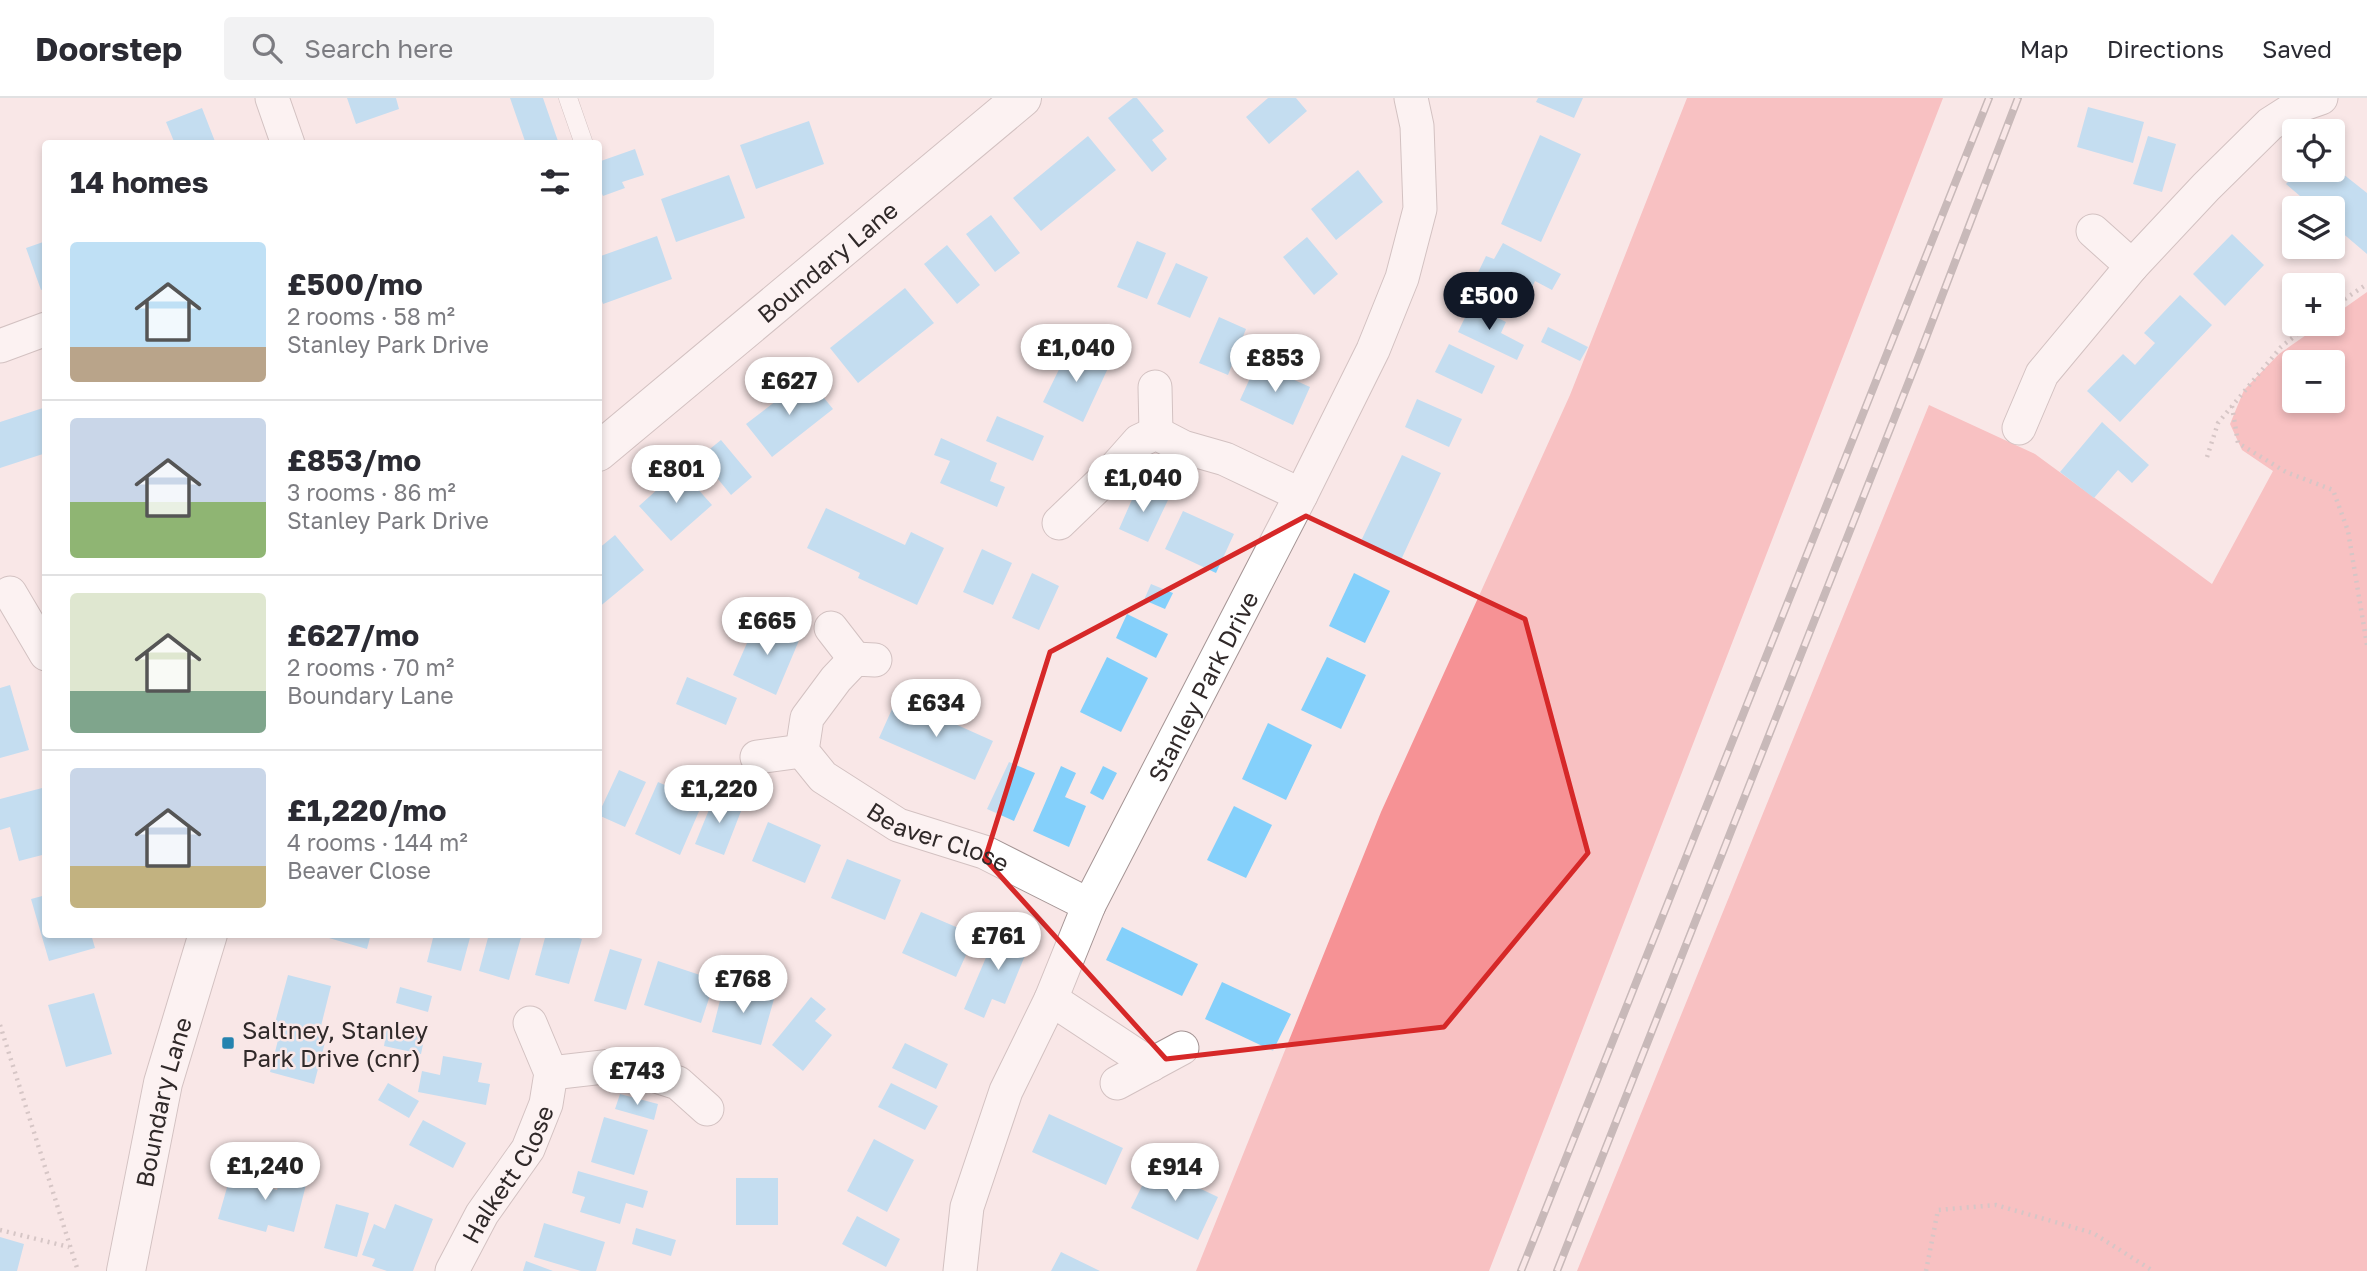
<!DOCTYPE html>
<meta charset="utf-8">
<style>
:root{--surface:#fff;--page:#f2f2f3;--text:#2b2b33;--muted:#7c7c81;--line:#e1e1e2;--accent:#111827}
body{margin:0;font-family:"Golos Text",sans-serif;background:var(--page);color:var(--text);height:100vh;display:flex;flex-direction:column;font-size:26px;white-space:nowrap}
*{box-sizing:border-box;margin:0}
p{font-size:23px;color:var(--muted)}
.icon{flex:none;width:38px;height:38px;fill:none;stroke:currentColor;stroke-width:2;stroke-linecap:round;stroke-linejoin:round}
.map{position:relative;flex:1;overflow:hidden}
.details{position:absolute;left:42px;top:42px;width:560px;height:798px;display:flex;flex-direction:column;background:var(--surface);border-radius:7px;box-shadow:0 4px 10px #0003}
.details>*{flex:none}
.tools{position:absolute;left:2282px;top:21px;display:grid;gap:14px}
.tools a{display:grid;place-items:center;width:63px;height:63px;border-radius:7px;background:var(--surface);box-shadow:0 4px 10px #0003;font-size:35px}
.price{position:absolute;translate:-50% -60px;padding:0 16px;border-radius:24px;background:#fff;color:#222;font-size:23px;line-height:46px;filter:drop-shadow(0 2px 4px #0008)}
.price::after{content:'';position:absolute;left:50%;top:42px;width:21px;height:16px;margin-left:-10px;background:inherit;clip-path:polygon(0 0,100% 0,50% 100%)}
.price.current{background:var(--accent);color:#fff}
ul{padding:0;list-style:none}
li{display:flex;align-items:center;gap:21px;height:175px;padding:0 28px}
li+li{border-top:2px solid var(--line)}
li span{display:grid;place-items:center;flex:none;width:196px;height:140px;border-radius:7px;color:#555}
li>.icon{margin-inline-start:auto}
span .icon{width:84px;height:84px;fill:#fffc;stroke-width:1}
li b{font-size:30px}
h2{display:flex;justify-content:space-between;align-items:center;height:84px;padding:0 28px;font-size:30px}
header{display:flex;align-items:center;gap:42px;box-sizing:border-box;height:98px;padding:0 35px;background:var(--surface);border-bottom:2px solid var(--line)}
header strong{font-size:33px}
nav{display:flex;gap:38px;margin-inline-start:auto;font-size:24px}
.search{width:490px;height:63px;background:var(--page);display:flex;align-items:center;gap:18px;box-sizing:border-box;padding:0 24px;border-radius:7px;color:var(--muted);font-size:26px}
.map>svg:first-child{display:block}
.forest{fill:#f69295;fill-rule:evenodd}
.building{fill:#84d0fb}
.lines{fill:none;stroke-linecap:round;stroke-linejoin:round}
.lane-casing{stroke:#a49494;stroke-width:19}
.street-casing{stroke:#a49494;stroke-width:35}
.secondary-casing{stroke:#a49494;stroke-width:40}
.path{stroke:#ac9e9e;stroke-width:4.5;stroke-dasharray:2 5;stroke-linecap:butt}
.lane{stroke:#fff;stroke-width:18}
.street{stroke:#fff;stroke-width:33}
.secondary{stroke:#fff;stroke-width:38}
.rail-casing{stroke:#8c8080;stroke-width:8}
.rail{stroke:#f9e7e7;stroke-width:5;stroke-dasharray:16;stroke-linecap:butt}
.marked{fill:none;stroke:#d62828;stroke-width:5;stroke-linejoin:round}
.poi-dot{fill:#2583af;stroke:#f9e7e7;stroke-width:2.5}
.labels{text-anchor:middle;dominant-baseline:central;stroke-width:5;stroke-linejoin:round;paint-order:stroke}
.street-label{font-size:24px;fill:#302929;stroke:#f9e7e7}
.poi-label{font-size:24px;fill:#302929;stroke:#f9e7e7;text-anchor:start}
</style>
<header>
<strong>Doorstep</strong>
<div class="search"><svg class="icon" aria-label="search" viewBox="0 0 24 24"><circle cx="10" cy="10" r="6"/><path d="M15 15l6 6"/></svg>Search here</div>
<nav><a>Map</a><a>Directions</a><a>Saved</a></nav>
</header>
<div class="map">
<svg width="2367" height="1173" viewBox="0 0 2367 1173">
<rect width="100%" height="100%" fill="#f9e7e7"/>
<path class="forest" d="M1687 0H1943L1489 1173H1196L1381 714 1570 297Z
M2367 194V1173H1577L1929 307 2035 356 2212 486 2273 373 2242 352 2230 326 2244 292 2279 256 2322 226H2333V218ZM2294 264H2333V303H2294Z"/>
<path class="building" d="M347 0H396L399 11 356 26Z
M510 0H543L559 46H526Z
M1133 0H1137L1164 33 1152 42 1167 61 1152 74 1108 20Z
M1268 0H1296L1307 13 1269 46 1246 19Z
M1538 0H1583L1574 20 1536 4Z
M2088 9 2144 24 2133 65 2077 49Z
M202 10 216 46H175L166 24Z
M809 23 824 66 756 91 740 47Z
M1540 37 1581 56 1541 144 1501 126Z
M1088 38 1116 72 1041 133 1013 100Z
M2148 38 2176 46 2162 94 2133 86Z
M635 51 644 77 622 84 625 90 603 98 598 87V64Z
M2333 68 2367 95V156L2333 127V110H2314L2286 86 2299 72H2333Z
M1358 72 1383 104 1336 142 1311 111Z
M729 77 745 120 676 144 661 101Z
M991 117 1020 155 995 174 966 136Z
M2232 136 2264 167 2225 208 2193 176Z
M657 138 672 181 603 206 598 192V159Z
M1307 139 1338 176 1314 197 1283 159Z
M46 143V190L41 192 26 150Z
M1137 143 1166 155 1147 201 1117 189Z
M1503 145 1561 176 1552 192 1535 183 1523 208 1473 185 1486 158 1494 161Z
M947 147 980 187 957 206 924 166Z
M1176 165 1208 179 1190 220 1157 206Z
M905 190 934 225 858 285 830 250Z
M2180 197 2212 227 2120 324 2087 293 2123 256 2135 267 2155 245 2144 235Z
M1471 207 1506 224 1501 235 1524 247 1517 262 1458 234Z
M1219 219 1246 231 1228 277 1199 265Z
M1548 229 1588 249 1580 263 1541 244Z
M1449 246 1495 268 1482 296 1435 274Z
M1070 249 1109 268 1083 324 1043 304Z
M1257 265 1310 289 1293 327 1240 302Z
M807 279 833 311 772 359 746 326Z
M1417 301 1462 321 1449 349 1405 329Z
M46 309V355L0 370V324Z
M997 318 1044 338 1033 363 986 343Z
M2102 324 2149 367 2132 385 2118 372 2094 400 2060 374Z
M941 340 997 365 990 383 1005 389 997 409 940 385 950 363 934 357Z
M721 342 752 379 731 397 700 359Z
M1402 357 1441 375 1401 462 1361 443Z
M680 371 712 407 671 443 639 408Z
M1138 388 1168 402 1148 444 1119 431Z
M826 410 905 447 911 434 944 450 917 507 858 480 860 475 807 450Z
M1183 413 1234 436 1216 475 1165 451Z
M615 437 644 472 598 510V451Z
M982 451 1012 465 993 507 963 494Z
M1032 475 1059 488 1039 532 1012 520Z
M1354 475 1390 493 1365 545 1329 528Z
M1151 486 1173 495 1165 511 1144 502Z
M1127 516 1168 536 1156 560 1116 540Z
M757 522 800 540 776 597 733 577Z
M1107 559 1148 580 1121 634 1080 614Z
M1327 559 1366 577 1341 631 1301 612Z
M687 579 737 600 726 627 676 606Z
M10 587 29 652 0 660V590Z
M897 600 993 643 975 682 879 640Z
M1268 625 1312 647 1286 702 1242 681Z
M1009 664 1035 675 1014 723 987 711Z
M1061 668 1076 675 1065 699 1086 708 1069 749 1033 733Z
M1103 668 1117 675 1103 702 1090 695Z
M619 672 646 684 625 729 598 717Z
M658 684 703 704 680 757 635 736Z
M46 689V756L19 763 10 729 0 732V701Z
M715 697 743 708 724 757 695 746Z
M1234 708 1272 727 1246 780 1207 762Z
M768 724 821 747 805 785 752 763Z
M847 761 901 782 885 822 831 800Z
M46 797V836H91L95 850 49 863 31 801Z
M921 814 975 837 956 879 902 855Z
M999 829 1031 843 1005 906 992 901 984 920 964 911Z
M1122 829 1198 866 1182 898 1106 862Z
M315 836H371L367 851Z
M434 836H471L461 873 427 864Z
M489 836H522L509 882 479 873Z
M546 836H565L582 841 569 886 535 877Z
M610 851 642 861 626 912 594 903Z
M658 863 715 882 701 925 644 907Z
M288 877 331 888 319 936 327 937 314 986 270 974 282 926 275 925Z
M1222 884 1291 916 1273 953 1205 921Z
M724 887 774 901 761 947 712 934Z
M400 889 432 898 428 914 396 905Z
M94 895 112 956 66 969 48 907Z
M811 899 826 911 815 923 832 937 803 973 772 947Z
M387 930 425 937 421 956 384 948Z
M905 945 948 966 936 991 892 970Z
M443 958 482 965 478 984 490 986 486 1007 418 994 422 973 440 977Z
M388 985 419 1003 409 1020 378 1002Z
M891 985 938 1008 925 1032 878 1009Z
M620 996 658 1006 654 1022 615 1011Z
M1049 1016 1123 1050 1106 1087 1032 1054Z
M604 1019 648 1032 634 1077 591 1064Z
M423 1022 466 1045 453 1070 409 1047Z
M874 1041 914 1062 887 1114 847 1093Z
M284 1068 309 1075 294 1134 268 1127 266 1134 218 1121 230 1079 277 1092Z
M1152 1068 1218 1099 1198 1142 1131 1110Z
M578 1073 648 1093 643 1110 626 1105 620 1126 580 1114 585 1099 572 1095Z
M736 1080H778V1127H736Z
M336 1106 369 1115 357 1159 324 1150Z
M395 1106 433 1121 413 1173H387L372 1168 375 1161 362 1157 374 1126 385 1131Z
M857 1118 900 1141 886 1169 842 1146Z
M544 1125 605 1144 596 1173H581L534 1159Z
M636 1130 676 1142 671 1158 632 1146Z
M0 1139 24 1146 17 1173H0Z
M1061 1154 1100 1173H1051Z
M526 1163 553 1173H523Z"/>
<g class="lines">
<g class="lane-casing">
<path id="lane" d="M568 0 584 46"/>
</g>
<g class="street-casing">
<g id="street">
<path d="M272 0 288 46"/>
<path d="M2093 133 2132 168"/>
<path d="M0 248 46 231"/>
<path d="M1155 289 1156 335"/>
<path d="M2019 330 2042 276 2132 168 2206 89 2270 26 2298 8 2321 0"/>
<path d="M1059 425 1108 378 1139 343 1156 335 1183 349 1225 361 1301 397"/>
<path d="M10 495 46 556"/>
<path d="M831 530 855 561"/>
<path id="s1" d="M875 562 855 561 836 581 807 620 802 653 823 679 898 727 984 754 1089 807"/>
<path d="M757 659 802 653"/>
<path d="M1051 901 1151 967"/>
<path d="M551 975 612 968 647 975 678 985 707 1011"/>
<path d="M1117 985 1182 950"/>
<path id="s2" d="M452 1173 482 1116 528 1051 546 1006 551 975 530 925"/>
<path id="s3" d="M960 1173 967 1109 1006 993 1051 901 1089 807 1301 397 1373 252 1402 180 1420 111 1417 28 1411 0"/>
</g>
</g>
<g class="secondary-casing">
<g id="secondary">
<path id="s4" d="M598 354 1022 0"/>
<path id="s5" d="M126 1173 163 985 208 836"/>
</g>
</g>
<path class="path" d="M2333 209 2367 186
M2232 308 2238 345 2286 374 2333 392 2348 433 2367 547
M2207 359 2218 325 2281 249 2310 226
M0 927 78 1173
M0 1132 69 1149
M1926 1173 1938 1112 1996 1107 2093 1135 2153 1173"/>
<use href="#lane" class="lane"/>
<use href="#street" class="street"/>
<use href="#secondary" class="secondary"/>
<g class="rail-casing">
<path id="rail" d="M1521 1173 1989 0
M1557 1173 1919 258 2018 0"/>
</g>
<use href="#rail" class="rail"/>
</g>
<path d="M0 0H2367V1173H0ZM1306 418 1525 521 1588 755 1444 929 1166 961 985 761 1050 554Z" fill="#f9e7e7" fill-opacity=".55" fill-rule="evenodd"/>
<path class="marked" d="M1306 418 1525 521 1588 755 1444 929 1166 961 985 761 1050 554Z"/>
<rect class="poi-dot" x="221" y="938" width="14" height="14" rx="3.5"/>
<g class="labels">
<g class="street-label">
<text stroke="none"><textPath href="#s4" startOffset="298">Boundary Lane</textPath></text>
<text stroke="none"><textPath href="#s3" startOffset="637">Stanley Park Drive</textPath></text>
<text stroke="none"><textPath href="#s1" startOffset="294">Beaver Close</textPath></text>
<text stroke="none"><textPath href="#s5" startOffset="173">Boundary Lane</textPath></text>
<text stroke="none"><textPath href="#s2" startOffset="112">Halkett Close</textPath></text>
</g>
<g class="poi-label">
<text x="242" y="931">Saltney, Stanley<tspan x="242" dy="28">Park Drive (cnr)</tspan></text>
</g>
</g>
</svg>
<div class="tools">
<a><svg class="icon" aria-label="locate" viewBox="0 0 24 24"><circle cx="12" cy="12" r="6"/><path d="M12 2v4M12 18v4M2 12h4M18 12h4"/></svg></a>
<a><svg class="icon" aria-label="layers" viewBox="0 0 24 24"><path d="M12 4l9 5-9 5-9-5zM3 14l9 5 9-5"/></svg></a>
<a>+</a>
<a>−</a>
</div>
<b class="price current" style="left:1489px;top:234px">£500</b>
<b class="price" style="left:1076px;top:286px">£1,040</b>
<b class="price" style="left:1275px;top:296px">£853</b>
<b class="price" style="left:789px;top:319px">£627</b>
<b class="price" style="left:676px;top:407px">£801</b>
<b class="price" style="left:1143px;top:416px">£1,040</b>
<b class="price" style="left:767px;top:559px">£665</b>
<b class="price" style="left:936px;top:641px">£634</b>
<b class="price" style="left:719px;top:727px">£1,220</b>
<b class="price" style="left:998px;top:874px">£761</b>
<b class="price" style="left:743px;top:917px">£768</b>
<b class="price" style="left:637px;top:1009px">£743</b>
<b class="price" style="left:265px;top:1104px">£1,240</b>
<b class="price" style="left:1175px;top:1105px">£914</b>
<section class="details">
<h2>14 homes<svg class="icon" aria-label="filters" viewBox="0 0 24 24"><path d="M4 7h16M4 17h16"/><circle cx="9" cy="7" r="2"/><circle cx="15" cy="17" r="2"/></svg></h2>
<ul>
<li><span style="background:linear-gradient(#bfe0f5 75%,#b9a48a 0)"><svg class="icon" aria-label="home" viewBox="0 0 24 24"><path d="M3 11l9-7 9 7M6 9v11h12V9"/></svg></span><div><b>£500/mo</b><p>2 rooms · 58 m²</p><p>Stanley Park Drive</p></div></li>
<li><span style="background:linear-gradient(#c9d6e8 60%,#8fb573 0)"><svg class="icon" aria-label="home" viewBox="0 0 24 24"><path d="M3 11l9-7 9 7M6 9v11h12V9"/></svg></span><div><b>£853/mo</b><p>3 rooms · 86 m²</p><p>Stanley Park Drive</p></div></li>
<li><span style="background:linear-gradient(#dfe7d0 70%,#7fa58c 0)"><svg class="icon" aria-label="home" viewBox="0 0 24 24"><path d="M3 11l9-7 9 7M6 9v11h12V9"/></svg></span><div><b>£627/mo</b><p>2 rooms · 70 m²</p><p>Boundary Lane</p></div></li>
<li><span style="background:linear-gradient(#c9d6e8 70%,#c2b280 0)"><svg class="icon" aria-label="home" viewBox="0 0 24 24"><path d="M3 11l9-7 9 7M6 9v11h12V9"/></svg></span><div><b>£1,220/mo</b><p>4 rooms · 144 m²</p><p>Beaver Close</p></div></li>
</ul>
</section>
</div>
